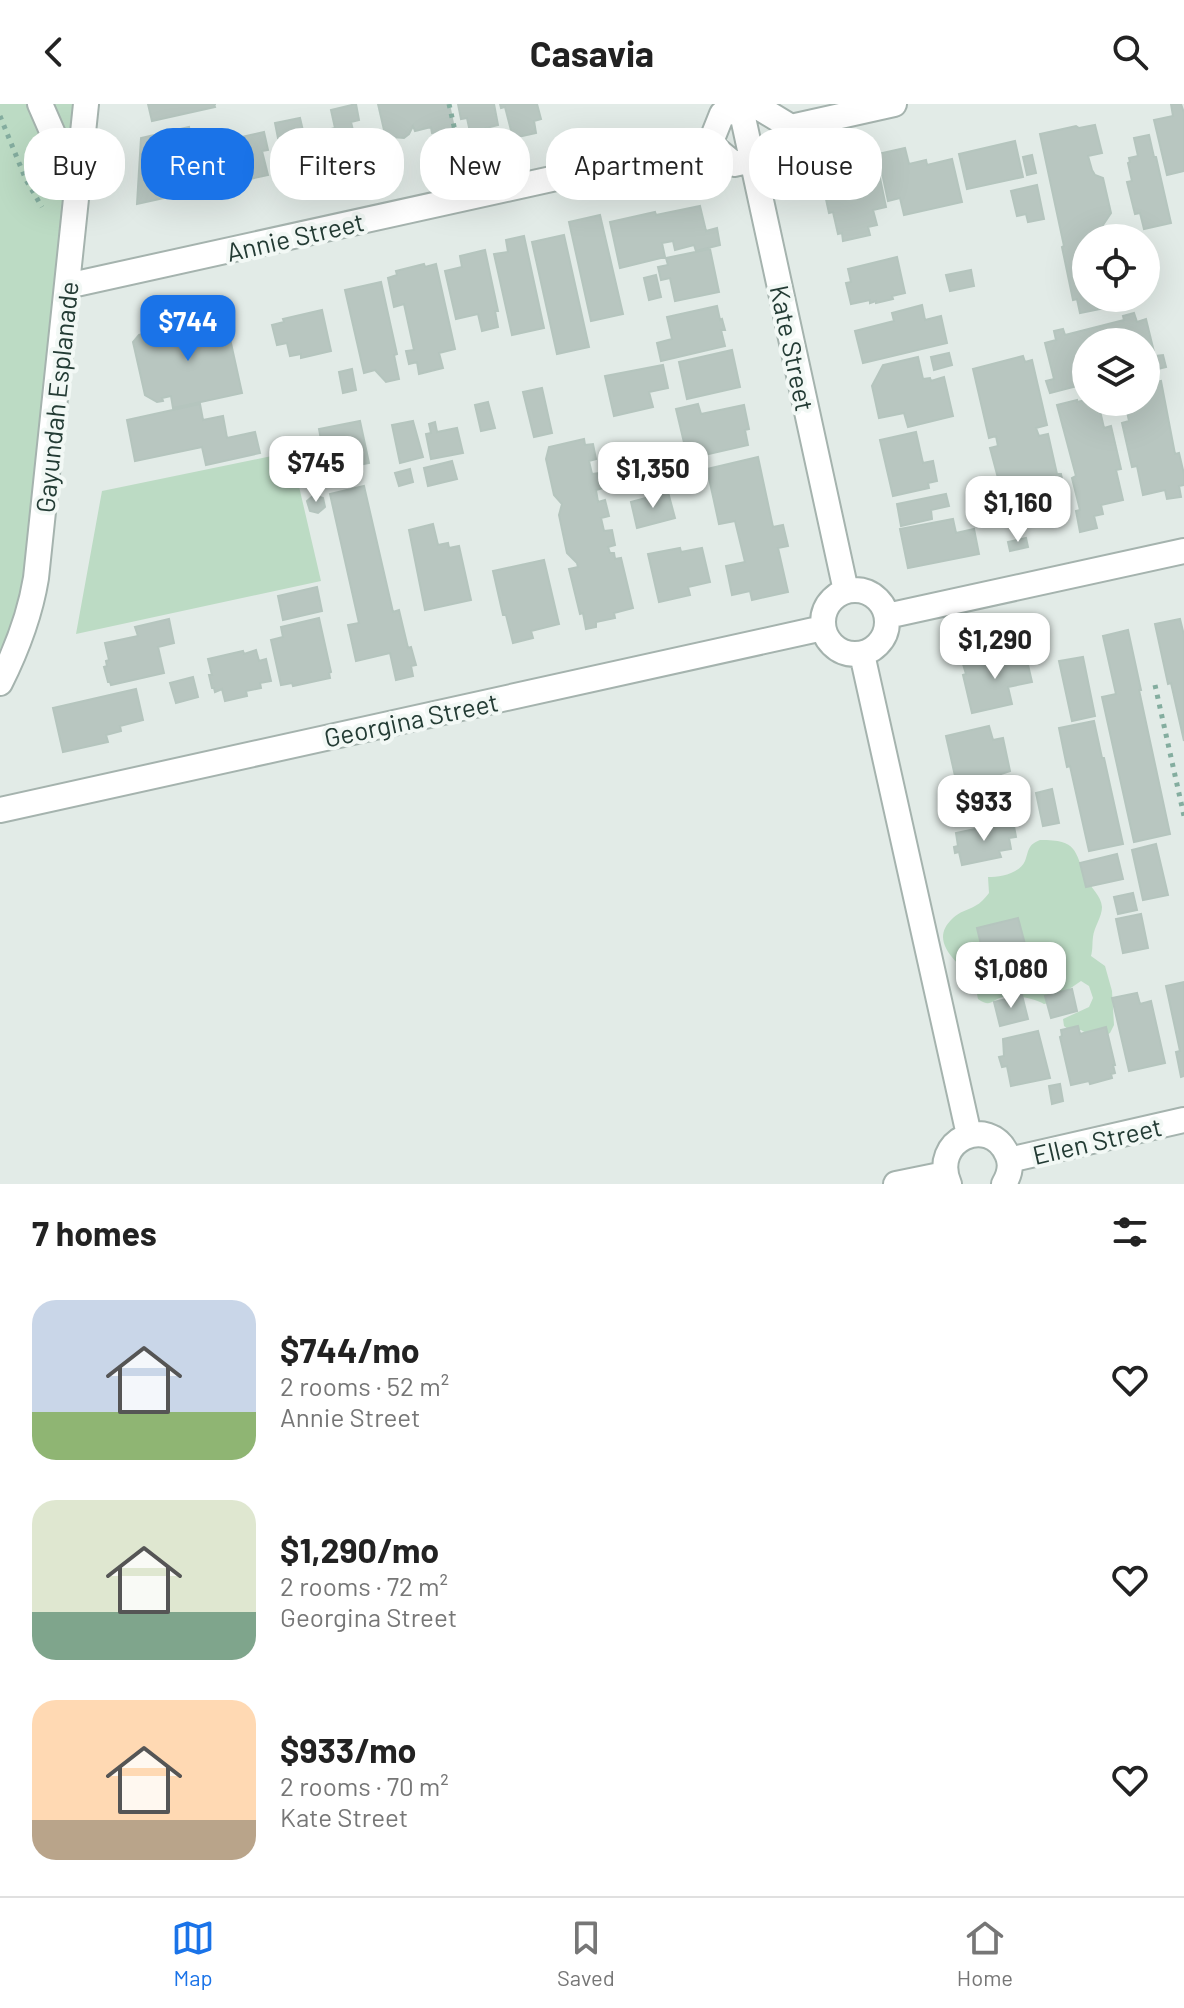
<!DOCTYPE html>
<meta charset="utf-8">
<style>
:root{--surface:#fff;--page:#f2f2f2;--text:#222;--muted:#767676;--line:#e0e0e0;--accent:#1a73e8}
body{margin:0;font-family:Barlow,sans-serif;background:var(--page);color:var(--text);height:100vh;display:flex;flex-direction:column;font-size:30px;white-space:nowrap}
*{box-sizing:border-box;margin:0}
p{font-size:26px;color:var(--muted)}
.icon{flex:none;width:44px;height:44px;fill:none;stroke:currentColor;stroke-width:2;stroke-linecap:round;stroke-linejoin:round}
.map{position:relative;height:1080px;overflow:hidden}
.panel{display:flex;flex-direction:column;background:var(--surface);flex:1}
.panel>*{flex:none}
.guide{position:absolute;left:24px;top:24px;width:1136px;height:72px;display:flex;gap:16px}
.buttons{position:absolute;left:1072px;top:120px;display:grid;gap:16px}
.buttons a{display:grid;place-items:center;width:88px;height:88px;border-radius:50%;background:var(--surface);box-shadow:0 8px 32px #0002;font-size:40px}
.price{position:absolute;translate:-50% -68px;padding:0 18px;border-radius:16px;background:#fff;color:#222;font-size:26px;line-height:52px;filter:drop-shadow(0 2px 4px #0008)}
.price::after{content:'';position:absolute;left:50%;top:48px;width:24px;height:18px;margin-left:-12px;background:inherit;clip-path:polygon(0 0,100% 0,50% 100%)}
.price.current{background:var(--accent);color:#fff}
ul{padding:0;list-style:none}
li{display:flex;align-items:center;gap:24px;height:200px;padding:0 32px}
li span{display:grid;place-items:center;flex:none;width:224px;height:160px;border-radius:24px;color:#555}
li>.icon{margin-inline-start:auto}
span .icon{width:96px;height:96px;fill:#fffc;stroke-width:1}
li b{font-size:34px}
h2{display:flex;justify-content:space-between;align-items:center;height:96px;padding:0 32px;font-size:34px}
.pill{padding:0 28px;border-radius:32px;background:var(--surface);box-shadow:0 8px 32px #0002;font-size:28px;line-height:72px}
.pill.current{background:var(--accent);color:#fff}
header{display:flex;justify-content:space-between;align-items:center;height:104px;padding:0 32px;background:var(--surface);font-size:36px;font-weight:700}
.tabs{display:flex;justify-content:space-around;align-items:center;height:112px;border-top:2px solid var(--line);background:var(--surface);font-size:22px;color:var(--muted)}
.tabs a{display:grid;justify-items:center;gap:4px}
.tabs .current{color:var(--accent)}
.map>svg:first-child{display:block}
.green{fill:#bcdbc4}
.building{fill:#b8c6c0;stroke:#b5c5be;stroke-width:2}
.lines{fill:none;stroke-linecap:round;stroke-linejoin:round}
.minor-casing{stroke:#a5b3ae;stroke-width:28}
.path{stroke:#84ad9f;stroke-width:5;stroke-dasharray:4 6;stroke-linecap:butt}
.minor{stroke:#fff;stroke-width:24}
.labels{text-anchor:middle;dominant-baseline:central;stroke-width:8;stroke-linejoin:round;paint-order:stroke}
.street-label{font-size:26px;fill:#233b34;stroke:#f2f8f5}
</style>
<header><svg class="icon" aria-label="back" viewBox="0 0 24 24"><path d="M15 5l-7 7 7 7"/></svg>Casavia<svg class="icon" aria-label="search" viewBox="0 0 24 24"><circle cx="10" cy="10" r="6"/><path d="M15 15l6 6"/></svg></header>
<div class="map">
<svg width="1184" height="1080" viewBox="0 0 1184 1080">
<rect width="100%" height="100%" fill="#e2ebe7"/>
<path class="green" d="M0 0H86L36 474 0 579Z
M291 348 321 477 76 530 102 387Z
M1040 736C1079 736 1073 746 1087 775 1091 785 1101 791 1102 803 1102 813 1094 823 1093 833 1092 840 1093 845 1091 852L1105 862 1112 887 1114 921 1110 929 1101 934 1091 932 1081 926 1068 925 1064 922 1063 915 1089 903 1093 894 1089 882 1081 877 1049 899 1044 900C1034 894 1015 891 1003 893 991 896 991 904 978 895 977 890 976 882 973 877 961 859 926 839 953 814 959 808 968 806 975 802 981 799 985 794 989 789L988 773C1000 773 1019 770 1025 757 1029 747 1027 741 1040 736Z"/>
<path class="building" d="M148 0H216H214L215 3 152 17Z
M356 0 359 16 351 18 359 52 333 57 327 26 335 24 331 6Z
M378 0H449L454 24 432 29 431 23 415 27 413 22 409 30 404 34 392 33 384 26Z
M458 0H494L498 21 470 28 467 14 461 15Z
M500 0H537L541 15 534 17 536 29 513 34 505 3 501 4Z
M1171 0H1181L1184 9V67L1167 71 1154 16 1173 12Z
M300 14 304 31 314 29 321 61 294 66 286 32 278 34 275 19Z
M1095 21 1102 49 1088 52 1092 66 1095 71 1103 74 1111 109 1103 121 1106 134H1086V194H1123L1124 196 1104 200 1105 204 1080 209 1077 195 1073 196 1062 143 1064 142 1040 30 1076 22 1079 24Z
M189 23 193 44 264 28 268 46 262 47 268 71 137 100 141 34Z
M1149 31 1154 53H1156L1171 119 1144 125 1140 109 1135 110 1127 78 1132 77 1128 59 1130 58 1129 54 1138 52 1134 34Z
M1015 37 1023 73 967 85 959 50Z
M905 44 909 60 926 56 927 61 952 55 962 98 904 111 900 94 888 97 878 50Z
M874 45 886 103 873 106 877 121 868 123 870 131 843 137 842 129 838 130 833 108 829 109 822 77 853 71 849 50Z
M1032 51 1036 69 1027 71 1023 53Z
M1037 81 1044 115 1028 118 1026 110 1017 112 1011 87Z
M700 102 706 127 717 124 720 141 696 147 694 141 675 146 673 137 662 139 665 153 620 164 610 118 655 108 656 111Z
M600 111 623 210 591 217 569 118Z
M564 131 589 243 557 250 532 138Z
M524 132 544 224 512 231 494 150 508 148 506 136Z
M710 145 719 188 675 197 670 174 661 176 658 163 668 161 666 154Z
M485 146 498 207H495L498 223 482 227 478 210 456 215 445 167 462 163 460 152Z
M897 153 905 189 892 192 893 195 876 199V197L870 199V196L851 200 846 179 851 178 848 165Z
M424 160 425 163 436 160 455 245 439 249 443 264 419 270 417 258 409 260 406 247 414 246 404 200 394 203 388 174 397 171 396 167Z
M971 166 974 182 950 187 946 171Z
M656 171 661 193 649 196 644 174Z
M381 178 397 250 394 251 399 275 386 278 375 266 364 269 345 186Z
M922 201 925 216 941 212 947 239 863 259 855 227 894 217 892 209Z
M717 202 720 216 722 215 725 226H721L725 242 661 257 657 239 672 235 667 213Z
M322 206 331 247 301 254V250L290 252 287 239 277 241 272 221 284 218 283 215Z
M1134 209 1137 218 1146 215 1155 252 1163 251 1166 263 1146 268V238H1086V276L1076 278 1077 282 1050 289 1046 277 1054 275 1045 239 1056 236 1054 227 1063 225 1065 231 1124 216 1123 212Z
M225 212 242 289 173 304 171 292 162 294 163 297 157 298 145 291 133 238 139 231Z
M732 246 740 283 687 295 679 258Z
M949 249 952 261 934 266 931 253Z
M1023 252 1025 258 1032 256 1047 321 1036 324 1039 332 1048 330 1057 370H1061L1065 390 1062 391 1065 403 1004 417 1003 409H1005L1001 389H1002L990 344 998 342 996 332 989 334 973 265Z
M918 253 923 275 930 274 931 277 944 273 953 312 908 323 904 309 879 314 872 282 883 261Z
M663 261 668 284 649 288 653 303 614 312 605 272Z
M352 265 356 286 343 289 339 268Z
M1161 277 1175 350 1179 349 1184 370V381L1179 382 1181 393 1167 395 1165 386 1143 391 1137 362 1132 363 1122 319 1129 317 1125 298H1146V280Z
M542 284 552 329 534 333 523 288Z
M1077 296V298L1086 296V298H1098L1104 324 1111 322 1121 365 1116 366 1123 396 1101 401 1103 410 1094 412 1097 424 1080 428 1076 407 1080 406 1072 374 1076 372 1057 301Z
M488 298 495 324 481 327 475 301Z
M200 300 203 316 223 312 227 334 255 328 260 349 206 361 202 343 135 357 127 316Z
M698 300 701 310 744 301 749 325 745 326 748 341 704 351 703 348 687 351 676 305Z
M360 317 369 359 327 367 319 325Z
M413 317 423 353 400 359 392 321Z
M435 318 437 328 457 324 463 349 431 355 426 330 431 329 429 320Z
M916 328 923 359 933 357 937 377 928 379 929 384 893 392 880 336Z
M584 335 585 341 593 340 596 355 589 357 592 370 599 369 603 384 596 386 598 398 605 396 609 412 601 414 604 427 612 426 615 441 608 443 610 449H614L615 455 621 454 633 504 614 509 615 514 596 518V523L586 525 583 509 580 510 569 465 578 463 577 459 567 449 559 411 562 400 554 391 546 355 549 343Z
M758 353 773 423 783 421 788 442 778 444 788 488 752 496 750 487 732 491 726 462 745 458 735 417 719 420 707 365Z
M452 357 457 375 428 382 424 364Z
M410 365 413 378 399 382 395 369Z
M364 382 393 508 399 506 408 544 411 543 416 561 411 562 413 572 396 576 390 549 356 557 348 521 359 519 330 390Z
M668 388 675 414 637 424 631 398Z
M946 390 949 402 931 406 932 415 901 422 897 400Z
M314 391 323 394 325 403 318 409 310 407 307 397Z
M953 415 956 429 974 425 979 450 908 464 900 425Z
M433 420 438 441 448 439 449 444 459 442 471 496 425 506 409 426Z
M1026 434 1028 443 1010 447 1008 438Z
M680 444 681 448 702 444 710 478 688 483 690 491 659 498 648 450Z
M544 456 559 520 531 527 533 534 513 539 506 511H503L493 467Z
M317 483 322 507 283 516 278 492Z
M319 514 331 568 329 569 330 574 293 582 292 579 281 581 271 536 283 533 281 523Z
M169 515 174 539 158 543 164 569 111 581 110 578H108L104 563 107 562 106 557 109 556 105 539 138 532 135 523Z
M1180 515 1184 531V637L1171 579 1168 580 1155 520Z
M1128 526 1141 586H1139L1170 730 1134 738 1102 593 1116 590 1103 532Z
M256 546 259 557 266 555 271 577 260 579 261 584 246 587 247 592 225 597 222 585 215 588 214 584H212L209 571H212L208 555 243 547 244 550Z
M1025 548 1032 578 1008 583 1012 600 972 609 963 571 966 570 963 560Z
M1083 553 1095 612 1072 617 1059 557Z
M193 573 198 593 176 599 170 579Z
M136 585 143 616 120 622 121 627 106 631 108 638 63 648 53 604Z
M1094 617 1102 654H1104L1123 740 1089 747 1070 662 1067 663 1059 624Z
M989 622 993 636 1003 634 1010 667 1001 670 1004 684 960 694 946 632Z
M1052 685 1059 719 1043 722 1036 689Z
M1013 717 1016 733 1009 734 1011 745 999 747 1001 753 962 761 959 748 955 749 954 743 958 742 956 729Z
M1156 740 1168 791 1143 796 1132 746Z
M1117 750 1123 775 1086 783 1080 759Z
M1133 789 1137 806 1118 810 1114 793Z
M1141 810 1148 844 1123 849 1116 815Z
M1018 814 1025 840 1011 843 1009 849 992 853 988 848 983 849 977 824Z
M1184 878V972L1181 973 1176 948 1180 947 1166 882Z
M1072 885 1077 907 1051 914 1045 892Z
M1137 889 1140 900 1151 897 1165 959 1129 967 1112 894Z
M1022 891 1028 915 1000 922 994 898Z
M1078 922 1080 930 1106 923 1115 961H1113L1115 969 1111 970 1112 974 1090 980 1089 977 1071 981 1060 933 1062 932 1061 926Z
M1038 927 1050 974 1011 982 1007 962 1002 963 999 953 1004 952 1003 935Z
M1060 980 1063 997 1052 1000 1049 982Z"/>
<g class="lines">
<g class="minor-casing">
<path id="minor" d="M40 0 54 32 79 67
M740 0 846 487
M758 3 791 23 770 52 734 60 710 40 722 10Z
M791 23 894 0
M67 182 710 40
M823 518a32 32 0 1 1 64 0a32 32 0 1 1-64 0Z
M887 512 1184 447
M862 550 969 1031
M0 579C17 545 30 511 36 474L86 0
M0 706 823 524
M1009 1056 1184 1016
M896 1080 945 1070
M949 1080C930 1036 989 1010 1007 1050 1012 1060 1010 1070 1004 1080"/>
</g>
<path class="path" d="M449 0 464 67
M0 12 26 76 42 103
M1155 581 1184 712"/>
<use href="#minor" class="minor"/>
</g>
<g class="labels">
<g class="street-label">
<text transform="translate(295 132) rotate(-13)">Annie Street</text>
<text transform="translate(793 244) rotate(78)">Kate Street</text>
<text transform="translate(56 293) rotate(-84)">Gayundah Esplanade</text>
<text transform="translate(411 615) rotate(-12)">Georgina Street</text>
<text transform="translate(1097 1036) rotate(-13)">Ellen Street</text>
</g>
</g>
</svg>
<div class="buttons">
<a><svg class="icon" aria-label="locate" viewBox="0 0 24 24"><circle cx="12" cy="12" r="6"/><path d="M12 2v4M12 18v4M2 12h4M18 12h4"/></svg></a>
<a><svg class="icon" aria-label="layers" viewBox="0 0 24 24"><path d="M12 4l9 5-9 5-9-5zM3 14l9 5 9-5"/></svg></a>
</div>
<b class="price current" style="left:188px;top:259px">$744</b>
<b class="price" style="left:316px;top:400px">$745</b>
<b class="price" style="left:653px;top:406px">$1,350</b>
<b class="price" style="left:1018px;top:440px">$1,160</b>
<b class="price" style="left:995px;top:577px">$1,290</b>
<b class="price" style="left:984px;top:739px">$933</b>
<b class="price" style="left:1011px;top:906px">$1,080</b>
<div class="guide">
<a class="pill">Buy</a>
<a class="pill current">Rent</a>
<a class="pill">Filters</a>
<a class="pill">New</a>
<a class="pill">Apartment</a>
<a class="pill">House</a>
</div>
</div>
<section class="panel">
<h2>7 homes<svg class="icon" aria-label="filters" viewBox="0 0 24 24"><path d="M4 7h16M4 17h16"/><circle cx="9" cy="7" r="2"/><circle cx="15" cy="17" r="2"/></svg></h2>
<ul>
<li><span style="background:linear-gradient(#c9d6e8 70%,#8fb573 0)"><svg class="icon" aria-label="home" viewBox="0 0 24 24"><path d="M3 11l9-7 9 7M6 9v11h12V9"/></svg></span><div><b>$744/mo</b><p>2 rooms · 52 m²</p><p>Annie Street</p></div><svg class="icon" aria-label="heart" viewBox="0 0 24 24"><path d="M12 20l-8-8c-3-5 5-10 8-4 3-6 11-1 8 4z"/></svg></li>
<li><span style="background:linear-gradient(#dfe7d0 70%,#7fa58c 0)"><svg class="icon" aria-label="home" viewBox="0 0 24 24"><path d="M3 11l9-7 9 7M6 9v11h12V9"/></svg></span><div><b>$1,290/mo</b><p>2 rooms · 72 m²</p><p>Georgina Street</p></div><svg class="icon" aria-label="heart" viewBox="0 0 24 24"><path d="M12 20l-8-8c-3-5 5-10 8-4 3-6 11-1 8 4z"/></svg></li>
<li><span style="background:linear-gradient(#ffd9b3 75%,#b9a48a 0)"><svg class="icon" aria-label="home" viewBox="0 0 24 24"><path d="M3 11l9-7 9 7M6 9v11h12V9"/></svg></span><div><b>$933/mo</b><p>2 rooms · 70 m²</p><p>Kate Street</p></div><svg class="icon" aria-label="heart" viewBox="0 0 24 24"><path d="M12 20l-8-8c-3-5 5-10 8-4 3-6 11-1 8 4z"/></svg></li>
</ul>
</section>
<nav class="tabs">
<a class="current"><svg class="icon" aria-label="map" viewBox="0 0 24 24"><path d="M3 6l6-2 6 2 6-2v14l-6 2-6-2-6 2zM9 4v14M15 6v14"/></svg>Map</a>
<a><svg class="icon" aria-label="saved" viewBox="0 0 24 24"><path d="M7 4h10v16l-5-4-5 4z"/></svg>Saved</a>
<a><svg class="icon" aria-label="home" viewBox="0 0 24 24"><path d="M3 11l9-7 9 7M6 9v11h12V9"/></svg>Home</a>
</nav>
